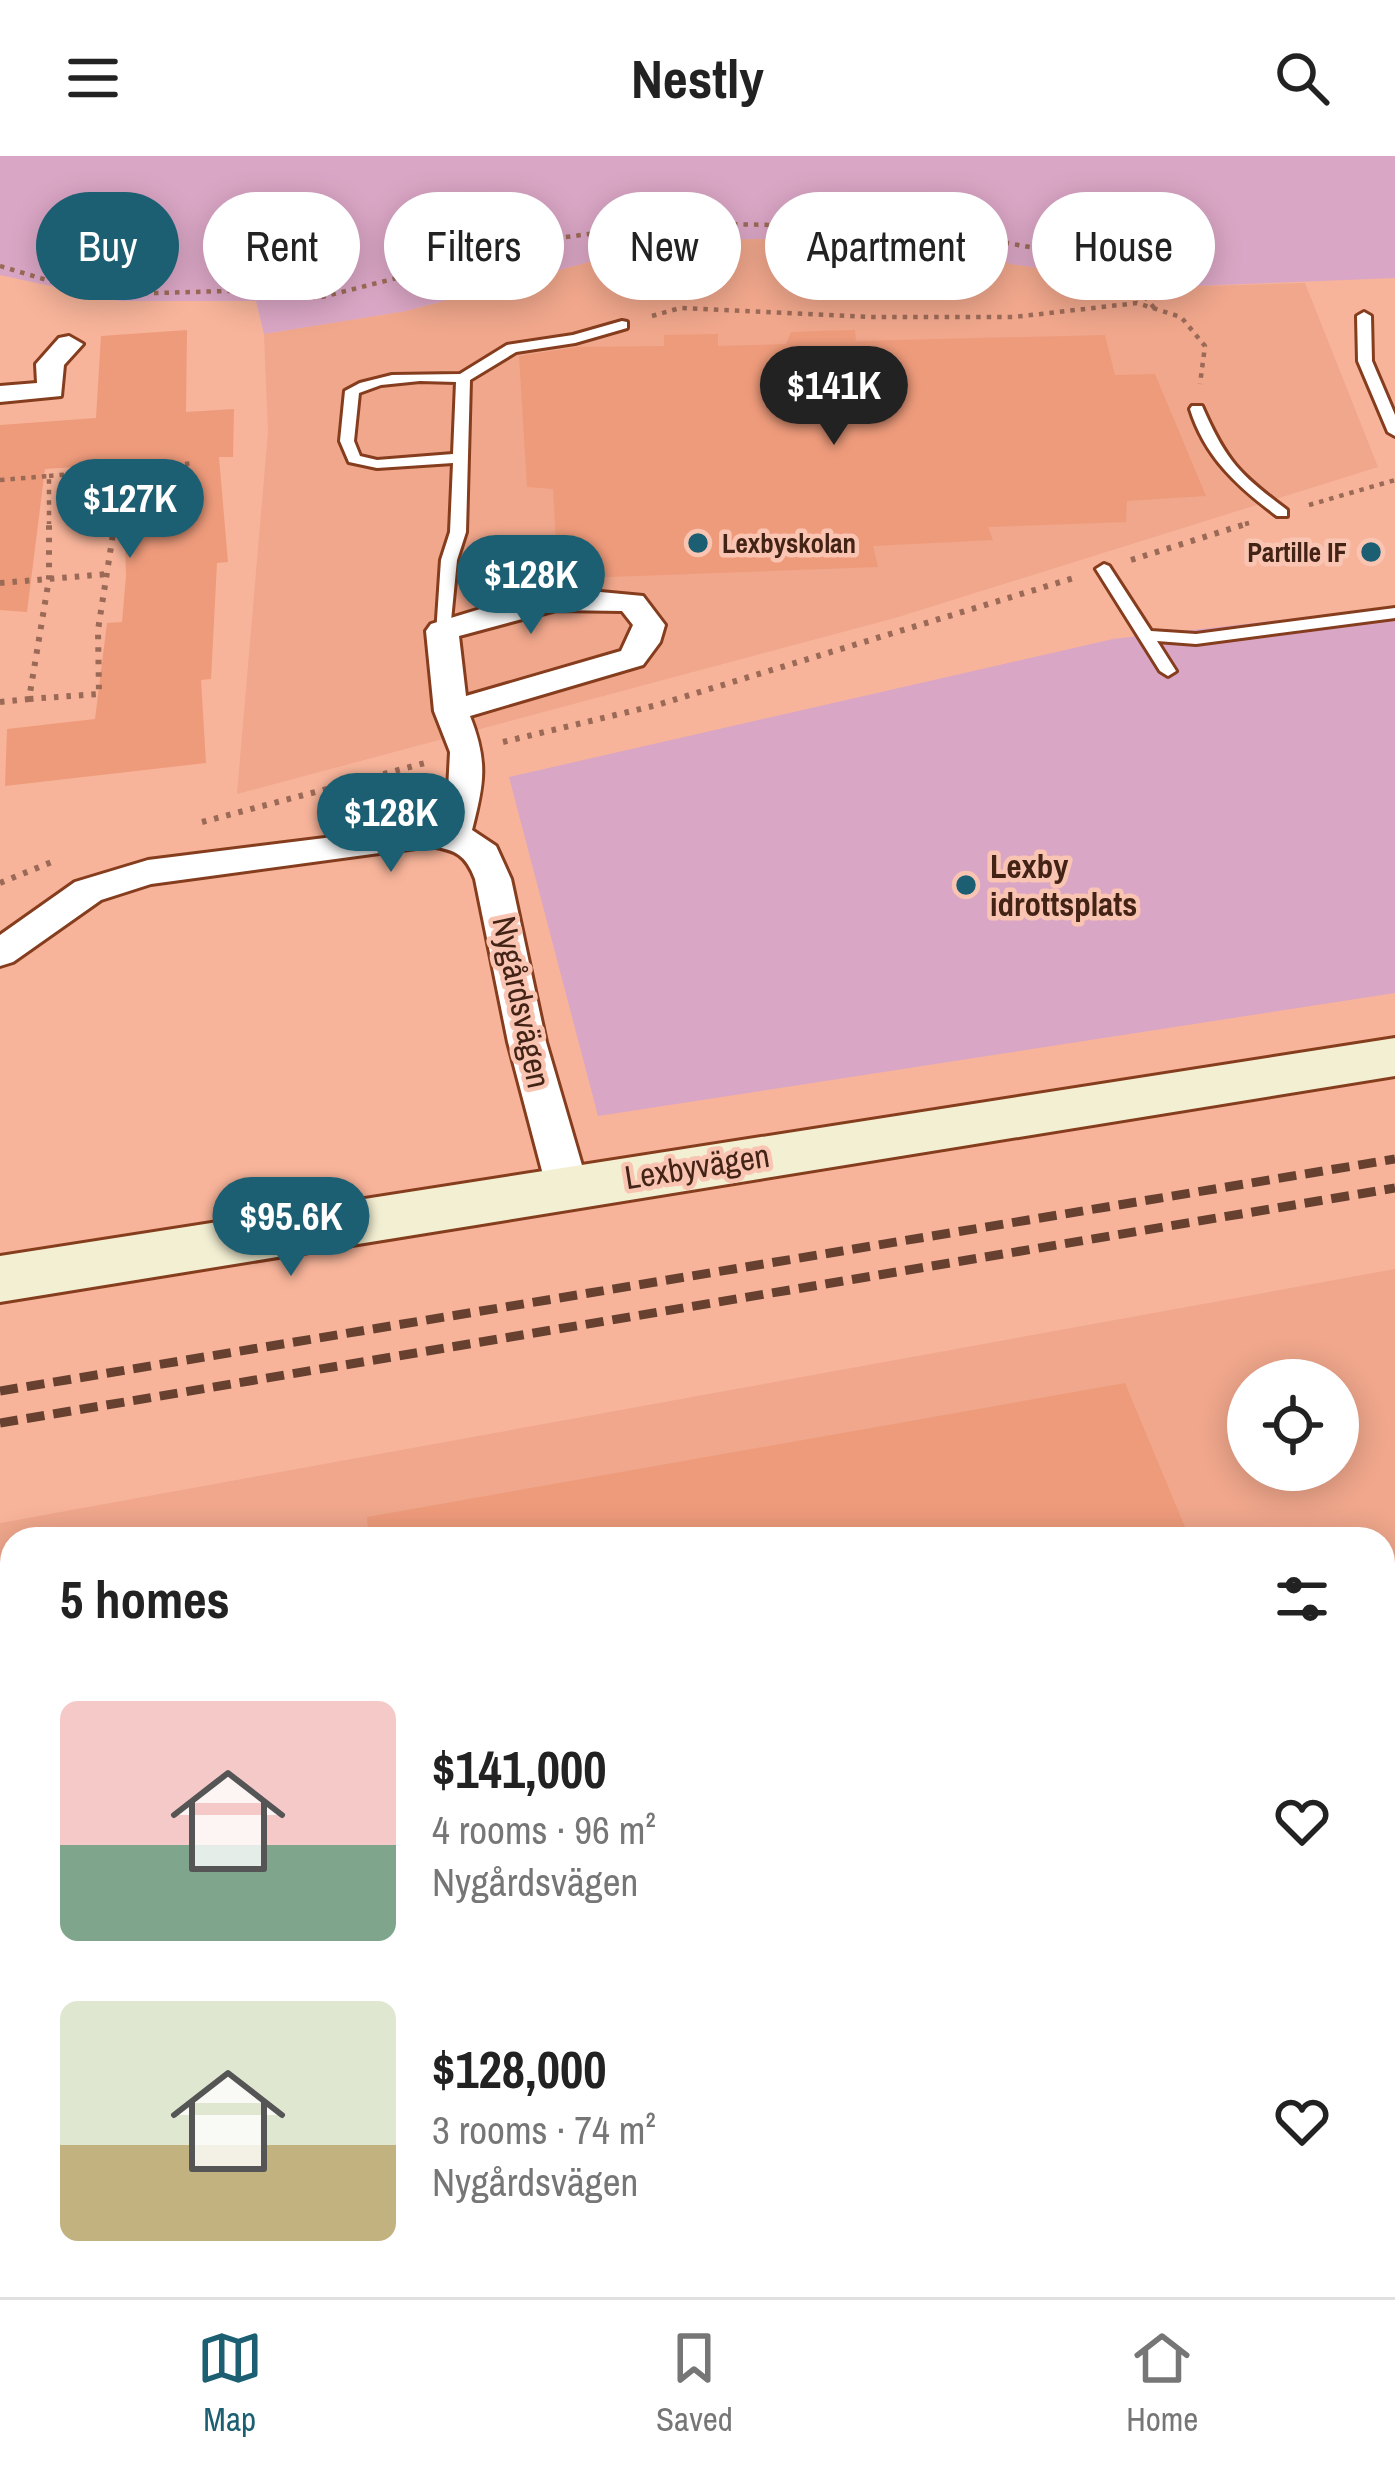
<!DOCTYPE html>
<meta charset="utf-8">
<style>
:root{--surface:#fff;--page:#f6f6f6;--text:#222;--muted:#767676;--line:#e0e0e0;--accent:#1c5f72}
body{margin:0;font-family:"Archivo Narrow",sans-serif;background:var(--page);color:var(--text);height:100vh;display:flex;flex-direction:column;font-size:45px;white-space:nowrap}
*{box-sizing:border-box;margin:0}
p{font-size:39px;color:var(--muted)}
.icon{flex:none;width:66px;height:66px;fill:none;stroke:currentColor;stroke-width:2;stroke-linecap:round;stroke-linejoin:round}
.map{position:relative;flex:1;overflow:hidden}
.details{position:absolute;left:0px;top:1371px;width:1395px;height:771px;display:flex;flex-direction:column;background:var(--surface);border-radius:36px 36px 0 0;box-shadow:0 6px 30px #0003}
.details>*{flex:none}
.banner{position:absolute;left:36px;top:36px;width:1323px;height:108px;display:flex;gap:24px}
.controls{position:absolute;left:1227px;top:1203px;display:grid;gap:24px}
.controls a{display:grid;place-items:center;width:132px;height:132px;border-radius:50%;background:var(--surface);box-shadow:0 6px 30px #0003;font-size:60px}
.price{position:absolute;translate:-50% -102px;padding:0 27px;border-radius:42px;background:var(--accent);color:#fff;font-size:39px;line-height:78px;filter:drop-shadow(0 3px 6px #0008)}
.price::after{content:'';position:absolute;left:50%;top:72px;width:36px;height:27px;margin-left:-18px;background:inherit;clip-path:polygon(0 0,100% 0,50% 100%)}
.price.selected{background:#222;color:#fff}
ul{padding:0;list-style:none}
li{display:flex;align-items:center;gap:36px;height:300px;padding:0 60px}
li span{display:grid;place-items:center;flex:none;width:336px;height:240px;border-radius:18px;color:#555}
li>.icon{margin-inline-start:auto}
span .icon{width:144px;height:144px;fill:#fffc;stroke-width:1}
li b{font-size:51px}
h2{display:flex;justify-content:space-between;align-items:center;height:144px;padding:0 60px;font-size:51px}
.chip{padding:0 42px;border-radius:54px;background:var(--surface);box-shadow:0 6px 30px #0003;font-size:42px;line-height:108px}
.chip.selected{background:var(--accent);color:#fff}
header{display:flex;justify-content:space-between;align-items:center;height:156px;padding:0 60px;background:var(--surface);font-size:54px;font-weight:800}
.dock{display:flex;justify-content:space-around;align-items:center;height:168px;border-top:3px solid var(--line);background:var(--surface);font-size:33px;color:var(--muted)}
.dock a{display:grid;justify-items:center;gap:6px}
.dock .selected{color:var(--accent)}
.map>svg:first-child{display:block}
.built{fill:#f0a78c;fill-rule:evenodd}
.green{fill:#daa6c5}
.building{fill:#ee9b7b}
.lines{fill:none;stroke-linecap:round;stroke-linejoin:round}
.lane-casing{stroke:#853d1e;stroke-width:6}
.street-casing{stroke:#853d1e;stroke-width:6}
.secondary-casing{stroke:#853d1e;stroke-width:6}
.path-far1{stroke:#9b6a57;stroke-width:4.5;stroke-dasharray:4.5 6;stroke-linecap:butt}
.path{stroke:#9b6a57;stroke-width:6;stroke-dasharray:4.5 8;stroke-linecap:butt}
.lane{fill:#fff;fill-rule:evenodd}
.street{fill:#fff;fill-rule:evenodd}
.secondary{fill:#f3efd3;fill-rule:evenodd}
.rail{stroke:#674030;stroke-width:9;stroke-dasharray:18 9;stroke-linecap:butt}
.poi-dot{fill:#1c5f72;stroke:#f9c5b2;stroke-width:4.5}
.labels{text-anchor:middle;dominant-baseline:central;stroke-width:9;stroke-linejoin:round;paint-order:stroke}
.far-poi-label{font-size:27px;font-weight:bold;fill:#432316;stroke:#f9c5b2;text-anchor:start}
.poi-label{font-size:33px;font-weight:bold;fill:#432316;stroke:#f9c5b2;text-anchor:start}
.street-label{font-size:33px;fill:#432316;stroke:#f9c5b2}
</style>
<header><svg class="icon" aria-label="menu" viewBox="0 0 24 24"><path d="M4 6h16M4 12h16M4 18h16"/></svg>Nestly<svg class="icon" aria-label="search" viewBox="0 0 24 24"><circle cx="10" cy="10" r="6"/><path d="M15 15l6 6"/></svg></header>
<div class="map">
<svg width="1395" height="2141" viewBox="0 0 1395 2141">
<rect width="100%" height="100%" fill="#f7b49a"/>
<path class="built" d="M962 81 1010 108 1169 131 1305 127 1378 311 895 462 237 638 268 276 264 178 406 155 671 84Z
M1395 1113V2141H0V1367ZM1248 1224H1338V1314H1248ZM12 1383H1383V2130H12Z"/>
<path class="green" d="M0 0H1395V122L1169 131 1010 108 962 81 671 84 406 155 264 178 256 145H120L0 119Z
M1395 451V837L598 960 509 621 1113 483Z"/>
<path class="building" d="M187 174 186 256 234 253 233 301H219L228 406 217 407 211 523 201 524 206 607 5 630 7 573 95 563 107 467 122 466 126 420 123 308 45 313 27 456 0 454V269L96 262 101 180Z
M855 174 856 185 1105 179 1115 219 1155 218 1206 340 1127 345 1126 366 988 371 993 384 873 390 878 411 558 423 553 333 527 331 519 200 577 191 664 190V179L718 178V190L786 188 791 176Z
M1125 1227 1190 1383H369L367 1361Z"/>
<g class="lines">
<g class="lane-casing">
<path id="lane" d="M1364 156 1371 160 1372 205 1395 259V280L1388 276 1358 205 1357 160Z
M622 165 627 166V172L575 187 516 196 470 224 466 376 457 404 450 475 442 480 436 478 441 404 450 376 453 307 377 312 349 306 340 285 345 235 360 227 392 219 460 218 507 189 573 179ZM420 225 456 226 453 298 377 304 360 300 354 285 359 237 381 229Z
M1192 250H1202C1226 305 1239 318 1287 354V360H1277C1237 330 1205 301 1190 253Z
M1104 408 1109 410 1151 475 1196 478 1395 452V462L1196 488 1157 485 1176 515 1168 520 1160 515 1096 413Z
M12 1444V1466L0 1467V1445Z
M214 2130H244V2141H214Z"/>
</g>
<g class="street-casing">
<path id="street" d="M69 180 83 188 64 209 61 240 0 246V230L37 227 36 208 59 182Z
M579 434 643 440 665 469 660 486 643 509 470 560C488 606 484 627 472 674L496 690 511 723 546 886 588 1030 582 1041 567 1046 552 1041 546 1030 508 886 475 723C466 699 456 694 431 690L151 728 101 744 13 806 0 810V779L75 726 148 704 438 668 448 634 450 596 434 555 426 475 431 468 513 443ZM556 454 622 455 633 469 621 495 466 540 459 480Z"/>
</g>
<g class="secondary-casing">
<path id="secondary" d="M1395 882V920L0 1146V1100Z"/>
</g>
<path class="path-far1" d="M0 110 67 130 121 138 263 134 318 142 551 83 673 67 925 72 1117 107 1155 153
M652 160 680 152 870 161H1014L1137 147 1181 161 1205 190 1200 228
M49 320 195 307
M0 324 49 320V368
M1309 349 1395 324
M115 368 116 314
M1245 368 1249 367"/>
<path class="path" d="M1131 404 1249 367
M0 427 108 418
M29 543 99 538 98 474 115 365
M0 546 29 543 49 423V365
M503 586 657 549 1077 421
M202 666 425 607
M0 727 54 705"/>
<use href="#lane" class="lane"/>
<use href="#street" class="street"/>
<use href="#secondary" class="secondary"/>
<path class="rail" d="M0 1235 1395 1003
M0 1267 1395 1032"/>
</g>
<g class="poi-dot">
<circle cx="698" cy="387" r="12"/>
<circle cx="1371" cy="396" r="12"/>
<circle cx="966" cy="729" r="12"/>
</g>
<g class="labels">
<g class="far-poi-label">
<text x="722" y="387">Lexbyskolan</text>
<text x="1347" y="396" text-anchor="end">Partille IF</text>
</g>
<g class="poi-label">
<text x="990" y="710">Lexby<tspan x="990" dy="38">idrottsplats</tspan></text>
</g>
<g class="street-label">
<text transform="translate(522 846) rotate(78)">Nygårdsvägen</text>
<text transform="translate(697 1010) rotate(-9)">Lexbyvägen</text>
</g>
</g>
</svg>
<div class="controls">
<a><svg class="icon" aria-label="locate" viewBox="0 0 24 24"><circle cx="12" cy="12" r="6"/><path d="M12 2v4M12 18v4M2 12h4M18 12h4"/></svg></a>
</div>
<b class="price selected" style="left:834px;top:292px">$141K</b>
<b class="price" style="left:130px;top:405px">$127K</b>
<b class="price" style="left:531px;top:481px">$128K</b>
<b class="price" style="left:391px;top:719px">$128K</b>
<b class="price" style="left:291px;top:1123px">$95.6K</b>
<div class="banner">
<a class="chip selected">Buy</a>
<a class="chip">Rent</a>
<a class="chip">Filters</a>
<a class="chip">New</a>
<a class="chip">Apartment</a>
<a class="chip">House</a>
</div>
<section class="details">
<h2>5 homes<svg class="icon" aria-label="filters" viewBox="0 0 24 24"><path d="M4 7h16M4 17h16"/><circle cx="9" cy="7" r="2"/><circle cx="15" cy="17" r="2"/></svg></h2>
<ul>
<li><span style="background:linear-gradient(#f6c9c9 60%,#7fa58c 0)"><svg class="icon" aria-label="home" viewBox="0 0 24 24"><path d="M3 11l9-7 9 7M6 9v11h12V9"/></svg></span><div><b>$141,000</b><p>4 rooms · 96 m²</p><p>Nygårdsvägen</p></div><svg class="icon" aria-label="heart" viewBox="0 0 24 24"><path d="M12 20l-8-8c-3-5 5-10 8-4 3-6 11-1 8 4z"/></svg></li>
<li><span style="background:linear-gradient(#dfe7d0 60%,#c2b280 0)"><svg class="icon" aria-label="home" viewBox="0 0 24 24"><path d="M3 11l9-7 9 7M6 9v11h12V9"/></svg></span><div><b>$128,000</b><p>3 rooms · 74 m²</p><p>Nygårdsvägen</p></div><svg class="icon" aria-label="heart" viewBox="0 0 24 24"><path d="M12 20l-8-8c-3-5 5-10 8-4 3-6 11-1 8 4z"/></svg></li>
</ul>
</section>
</div>
<nav class="dock">
<a class="selected"><svg class="icon" aria-label="map" viewBox="0 0 24 24"><path d="M3 6l6-2 6 2 6-2v14l-6 2-6-2-6 2zM9 4v14M15 6v14"/></svg>Map</a>
<a><svg class="icon" aria-label="saved" viewBox="0 0 24 24"><path d="M7 4h10v16l-5-4-5 4z"/></svg>Saved</a>
<a><svg class="icon" aria-label="home" viewBox="0 0 24 24"><path d="M3 11l9-7 9 7M6 9v11h12V9"/></svg>Home</a>
</nav>
